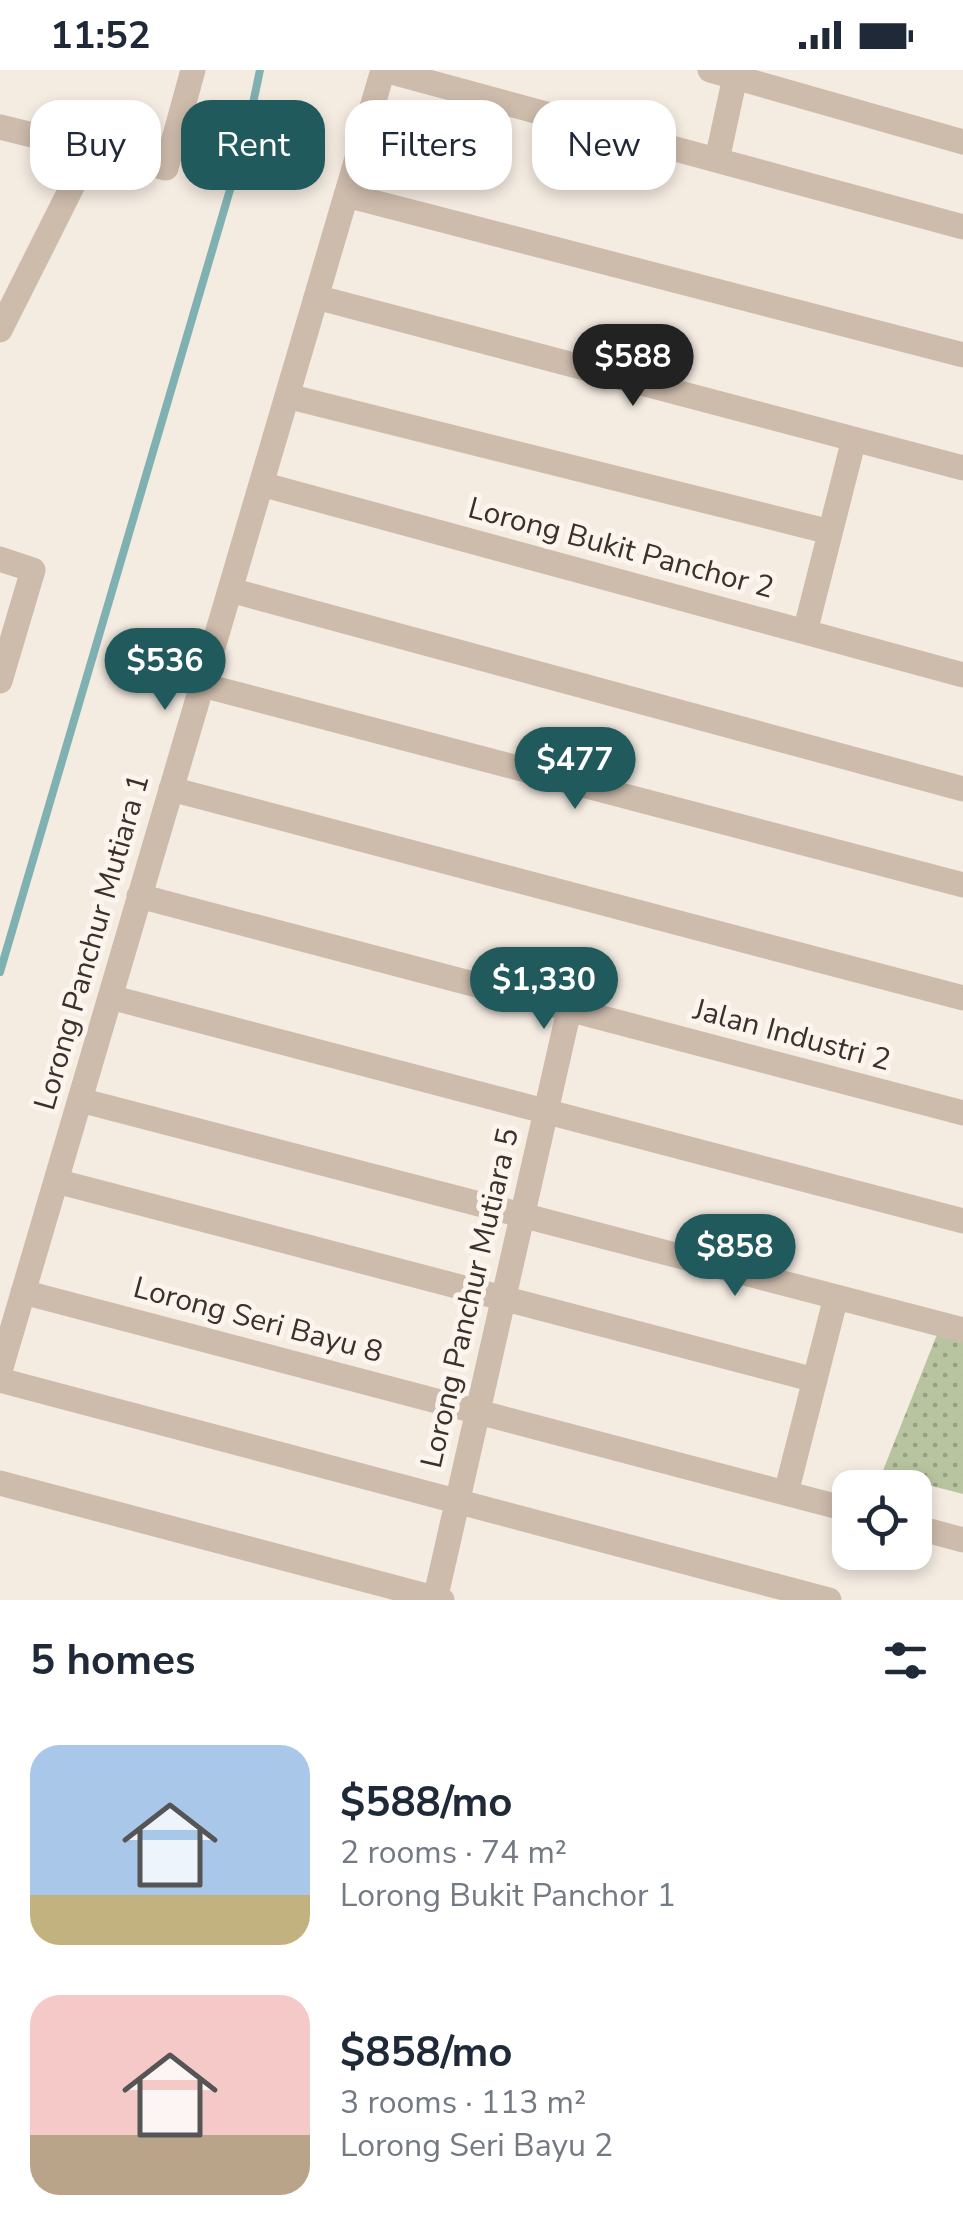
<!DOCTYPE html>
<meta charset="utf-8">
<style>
:root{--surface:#fff;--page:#f2f2f3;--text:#1f2937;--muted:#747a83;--accent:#205a5d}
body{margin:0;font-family:"Nunito Sans",sans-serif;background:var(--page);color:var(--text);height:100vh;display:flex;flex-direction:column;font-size:38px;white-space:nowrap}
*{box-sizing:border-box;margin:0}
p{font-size:32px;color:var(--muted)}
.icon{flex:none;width:55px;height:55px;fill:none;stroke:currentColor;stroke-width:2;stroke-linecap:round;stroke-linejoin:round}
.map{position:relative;height:1530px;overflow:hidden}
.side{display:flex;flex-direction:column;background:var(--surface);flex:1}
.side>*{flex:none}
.hud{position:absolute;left:30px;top:30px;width:905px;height:90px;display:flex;gap:20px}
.tools{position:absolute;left:832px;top:1400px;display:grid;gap:20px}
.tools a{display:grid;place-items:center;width:100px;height:100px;border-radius:20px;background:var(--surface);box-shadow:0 5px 15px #0003;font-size:50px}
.price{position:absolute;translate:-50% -85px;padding:0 22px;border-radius:35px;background:var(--accent);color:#fff;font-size:32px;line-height:65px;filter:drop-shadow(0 2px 5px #0008)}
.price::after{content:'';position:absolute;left:50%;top:60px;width:30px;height:22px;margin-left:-15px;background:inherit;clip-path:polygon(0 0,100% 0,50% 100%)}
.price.active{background:#222;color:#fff}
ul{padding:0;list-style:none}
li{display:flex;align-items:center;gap:30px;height:250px;padding:0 30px}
li span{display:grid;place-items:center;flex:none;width:280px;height:200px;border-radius:30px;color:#555}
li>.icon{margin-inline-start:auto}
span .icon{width:120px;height:120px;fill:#fffc;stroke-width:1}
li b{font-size:42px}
h2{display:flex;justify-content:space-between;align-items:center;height:120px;padding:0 30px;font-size:42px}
.tag{padding:0 35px;border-radius:30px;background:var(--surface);box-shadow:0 5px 15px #0003;font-size:35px;line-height:90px}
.tag.active{background:var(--accent);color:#fff}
.status{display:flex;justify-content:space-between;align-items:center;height:70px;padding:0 50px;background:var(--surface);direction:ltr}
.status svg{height:28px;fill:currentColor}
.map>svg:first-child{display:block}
.park{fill:url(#park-dots)}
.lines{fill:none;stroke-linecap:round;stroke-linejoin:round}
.stream{stroke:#7fb0b2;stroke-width:8}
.minor{stroke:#cdbbac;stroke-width:25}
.labels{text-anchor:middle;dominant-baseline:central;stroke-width:10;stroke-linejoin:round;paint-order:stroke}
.street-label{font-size:30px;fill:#3b302b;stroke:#fbf5ee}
</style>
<div class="status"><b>11:52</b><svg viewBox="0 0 49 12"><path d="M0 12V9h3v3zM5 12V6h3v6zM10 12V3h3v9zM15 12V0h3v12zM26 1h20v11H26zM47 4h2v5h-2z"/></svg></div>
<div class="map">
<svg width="963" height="1530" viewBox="0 0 963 1530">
<defs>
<pattern id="park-dots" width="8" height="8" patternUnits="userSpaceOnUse" patternTransform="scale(2.5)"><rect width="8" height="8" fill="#b8c4a0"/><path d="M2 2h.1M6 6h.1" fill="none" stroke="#97a083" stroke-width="1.8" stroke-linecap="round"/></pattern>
</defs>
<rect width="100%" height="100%" fill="#f4ebe1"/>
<path class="park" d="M938 1262 963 1269V1424L882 1403Z"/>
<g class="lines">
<path class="stream" d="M0 902 247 62 260 0"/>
<path class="minor" d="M384 0 963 157
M710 0 963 72
M0 57 166 98 193 0
M717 90 735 7
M346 125 963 285
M316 227 963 398
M0 260 91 79
M287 326 830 462
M261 414 963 605
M0 489 33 500 0 611
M230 520 963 719
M805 562 854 369
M202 615 963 815
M171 719 963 928
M139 826 963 1043
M110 927 963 1151
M80 1030 963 1260
M56 1111 815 1310
M23 1222 850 1440
M0 1301 383 0
M0 1310 829 1530
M0 1413 442 1530
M786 1423 836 1227
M915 1457 963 1470
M435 1530 569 940"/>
</g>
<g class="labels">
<g class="street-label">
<text transform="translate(621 478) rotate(15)">Lorong Bukit Panchor 2</text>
<text transform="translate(92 872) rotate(-74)">Lorong Panchur Mutiara 1</text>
<text transform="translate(792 965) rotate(15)">Jalan Industri 2</text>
<text transform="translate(470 1228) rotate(-77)">Lorong Panchur Mutiara 5</text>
<text transform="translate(258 1250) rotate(15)">Lorong Seri Bayu 8</text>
</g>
</g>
</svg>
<div class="tools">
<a><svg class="icon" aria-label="locate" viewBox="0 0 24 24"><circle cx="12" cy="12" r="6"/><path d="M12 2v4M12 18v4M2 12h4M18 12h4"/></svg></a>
</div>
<b class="price active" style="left:633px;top:339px">$588</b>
<b class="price" style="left:165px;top:643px">$536</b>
<b class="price" style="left:575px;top:742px">$477</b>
<b class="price" style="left:544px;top:962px">$1,330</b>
<b class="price" style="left:735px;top:1229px">$858</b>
<div class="hud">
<a class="tag">Buy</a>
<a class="tag active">Rent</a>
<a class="tag">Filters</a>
<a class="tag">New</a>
</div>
</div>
<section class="side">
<h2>5 homes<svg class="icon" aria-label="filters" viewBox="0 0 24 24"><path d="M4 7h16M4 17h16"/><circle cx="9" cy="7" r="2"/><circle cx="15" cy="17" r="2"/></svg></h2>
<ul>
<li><span style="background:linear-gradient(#a9c7e8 75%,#c2b280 0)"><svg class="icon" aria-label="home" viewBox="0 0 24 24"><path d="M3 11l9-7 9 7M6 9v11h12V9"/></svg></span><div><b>$588/mo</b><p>2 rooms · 74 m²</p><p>Lorong Bukit Panchor 1</p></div></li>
<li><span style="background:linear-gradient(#f6c9c9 70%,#b9a48a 0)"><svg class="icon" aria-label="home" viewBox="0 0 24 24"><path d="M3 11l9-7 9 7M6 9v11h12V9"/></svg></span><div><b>$858/mo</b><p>3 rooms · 113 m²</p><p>Lorong Seri Bayu 2</p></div></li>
</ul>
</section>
